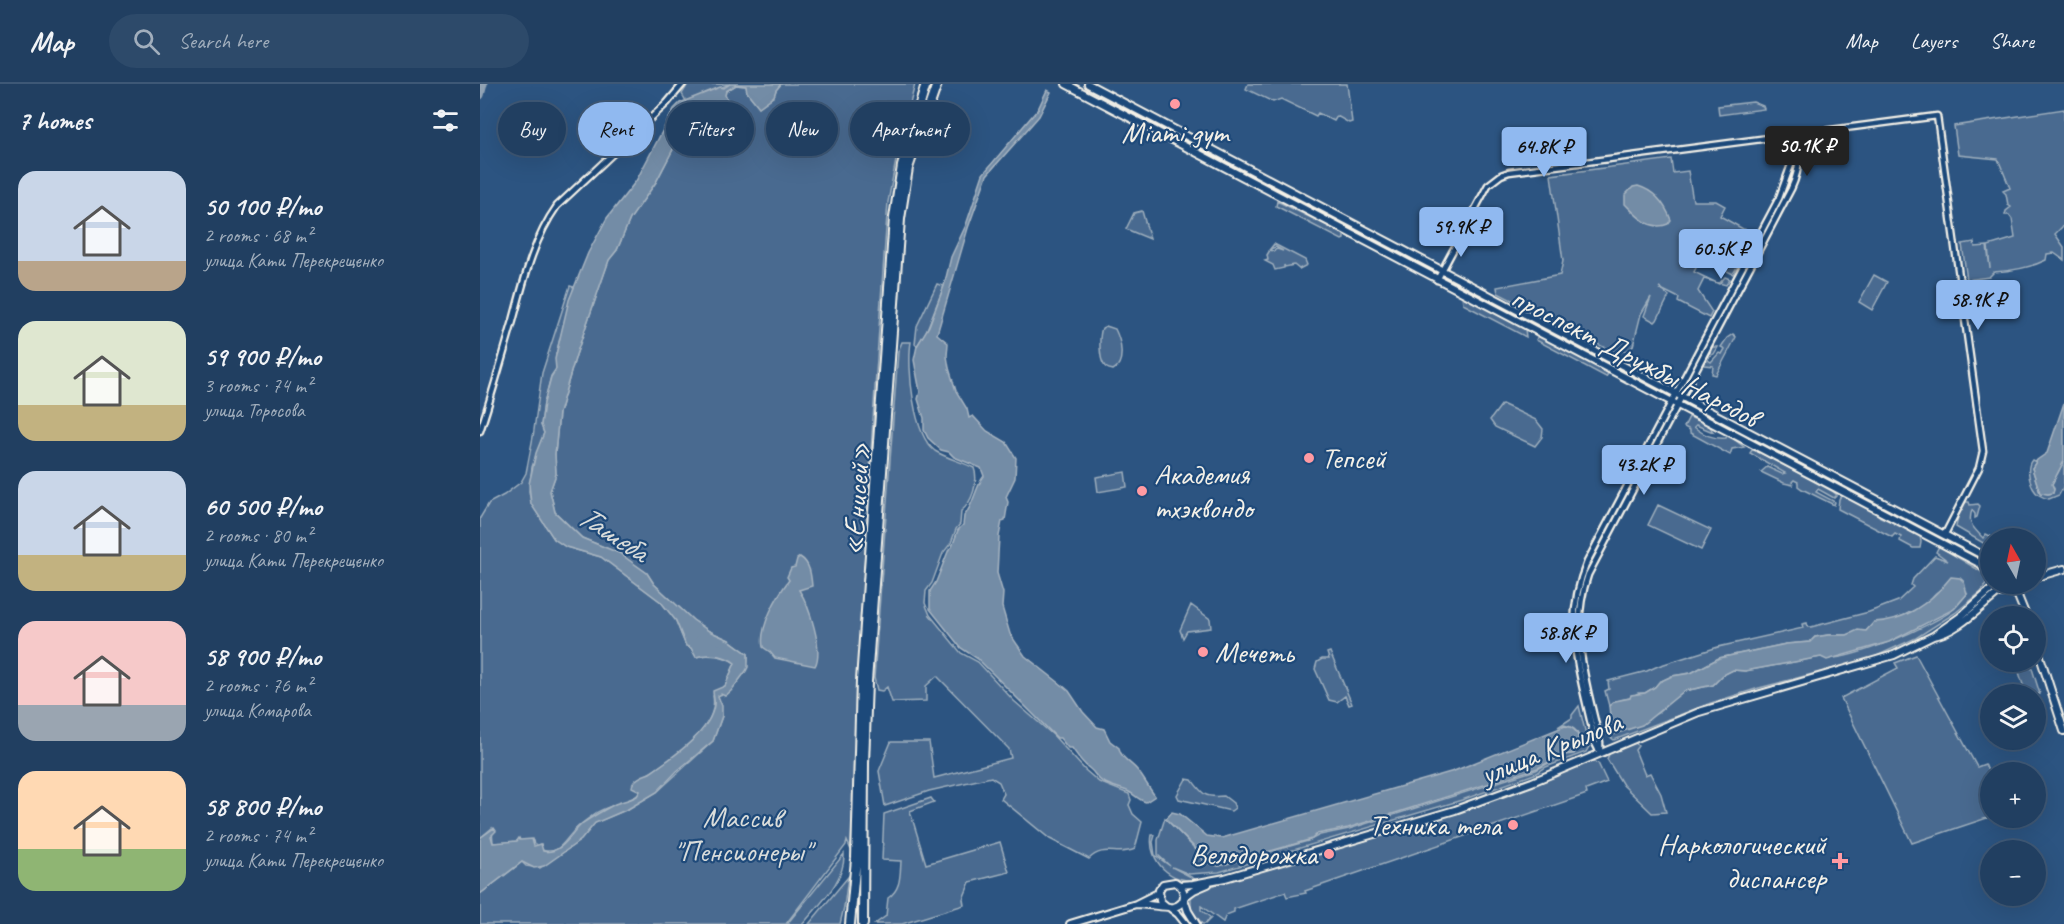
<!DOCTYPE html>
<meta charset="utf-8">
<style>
:root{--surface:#213f61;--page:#2d4a6a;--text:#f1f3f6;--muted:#a2afbd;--line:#3e5876;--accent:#90b9f0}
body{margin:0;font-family:Caveat,sans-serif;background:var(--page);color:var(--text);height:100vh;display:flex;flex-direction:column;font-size:22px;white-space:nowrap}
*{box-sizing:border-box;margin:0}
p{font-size:20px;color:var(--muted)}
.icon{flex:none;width:33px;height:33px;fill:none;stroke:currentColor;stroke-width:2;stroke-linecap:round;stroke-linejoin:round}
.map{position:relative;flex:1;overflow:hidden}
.details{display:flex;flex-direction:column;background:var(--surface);width:480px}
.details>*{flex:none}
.guide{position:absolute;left:18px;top:18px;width:570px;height:54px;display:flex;gap:12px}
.needle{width:39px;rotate:351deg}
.controls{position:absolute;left:1500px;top:444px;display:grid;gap:12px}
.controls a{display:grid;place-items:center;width:66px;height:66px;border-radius:50%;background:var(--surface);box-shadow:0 6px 24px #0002,0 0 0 2px var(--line);font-size:30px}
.price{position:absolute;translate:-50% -51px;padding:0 14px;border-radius:6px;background:var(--accent);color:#111;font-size:20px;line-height:39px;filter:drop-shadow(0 2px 3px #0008)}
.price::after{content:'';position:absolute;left:50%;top:36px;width:18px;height:14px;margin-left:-9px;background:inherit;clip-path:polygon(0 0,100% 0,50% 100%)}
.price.selected{background:#222;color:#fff}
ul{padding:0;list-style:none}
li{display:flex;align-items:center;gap:18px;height:150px;padding:0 18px}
li span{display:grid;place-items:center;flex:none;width:168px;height:120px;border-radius:18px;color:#555}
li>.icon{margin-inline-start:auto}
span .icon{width:72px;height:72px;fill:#fffc;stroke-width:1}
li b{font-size:26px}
h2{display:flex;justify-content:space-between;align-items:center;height:72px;padding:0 18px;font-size:26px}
.chip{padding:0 21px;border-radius:27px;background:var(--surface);box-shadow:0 6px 24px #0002,0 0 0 2px var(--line);font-size:21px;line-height:54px}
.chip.selected{background:var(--accent);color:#111}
header{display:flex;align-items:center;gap:36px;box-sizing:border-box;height:84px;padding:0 30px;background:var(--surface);border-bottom:2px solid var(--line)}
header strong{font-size:28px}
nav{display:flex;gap:33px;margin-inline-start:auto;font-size:21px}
.search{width:420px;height:54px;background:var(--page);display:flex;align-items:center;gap:15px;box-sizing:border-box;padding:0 21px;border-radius:33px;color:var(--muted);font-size:22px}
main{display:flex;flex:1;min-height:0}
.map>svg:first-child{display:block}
.green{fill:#496b90;stroke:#9eaebc;stroke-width:1.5}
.water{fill:#738ca6;stroke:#a7b4c0;stroke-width:1.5}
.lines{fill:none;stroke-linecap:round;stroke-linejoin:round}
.river{stroke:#738ca6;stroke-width:6}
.taxiway{stroke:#90a2b4;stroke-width:9}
.minor-casing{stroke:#f4f1e8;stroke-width:9}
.major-casing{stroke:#f4f1e8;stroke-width:10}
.highway-casing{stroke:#f4f1e8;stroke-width:12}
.minor{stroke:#1f4a7a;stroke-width:4.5}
.major{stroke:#1f4a7a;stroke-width:6}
.highway{stroke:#1f4a7a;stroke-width:8}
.poi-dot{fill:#ff9aa2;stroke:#1f4a7a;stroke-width:2}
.labels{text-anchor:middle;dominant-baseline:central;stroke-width:4.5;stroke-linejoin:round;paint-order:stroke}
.poi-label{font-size:30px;fill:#f4f1e8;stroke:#1f4a7a;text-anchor:start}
.street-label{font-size:30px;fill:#f4f1e8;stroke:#1f4a7a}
.park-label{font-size:30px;fill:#dadddb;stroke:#1f4a7a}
.water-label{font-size:32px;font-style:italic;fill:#dadddb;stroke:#1f4a7a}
</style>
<header>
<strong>Map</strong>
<div class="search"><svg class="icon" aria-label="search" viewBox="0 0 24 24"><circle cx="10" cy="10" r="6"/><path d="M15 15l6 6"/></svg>Search here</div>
<nav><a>Map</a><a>Layers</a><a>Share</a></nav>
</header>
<main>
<section class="details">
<h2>7 homes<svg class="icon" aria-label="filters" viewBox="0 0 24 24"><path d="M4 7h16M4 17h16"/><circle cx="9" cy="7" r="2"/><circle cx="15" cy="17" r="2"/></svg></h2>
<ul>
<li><span style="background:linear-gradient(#c9d6e8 75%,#b9a48a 0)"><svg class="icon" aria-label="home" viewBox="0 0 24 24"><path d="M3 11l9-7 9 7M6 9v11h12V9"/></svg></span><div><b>50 100 ₽/mo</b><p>2 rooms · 68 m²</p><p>улица Кати Перекрещенко</p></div></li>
<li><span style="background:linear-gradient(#dfe7d0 70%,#c2b280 0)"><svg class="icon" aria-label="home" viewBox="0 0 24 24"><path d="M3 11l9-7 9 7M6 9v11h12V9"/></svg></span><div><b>59 900 ₽/mo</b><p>3 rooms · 74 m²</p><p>улица Торосова</p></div></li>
<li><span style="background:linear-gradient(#c9d6e8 70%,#c2b280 0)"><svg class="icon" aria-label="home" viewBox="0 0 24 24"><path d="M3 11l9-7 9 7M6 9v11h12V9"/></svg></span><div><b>60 500 ₽/mo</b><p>2 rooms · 80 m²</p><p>улица Кати Перекрещенко</p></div></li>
<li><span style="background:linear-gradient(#f6c9c9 70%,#9aa5b1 0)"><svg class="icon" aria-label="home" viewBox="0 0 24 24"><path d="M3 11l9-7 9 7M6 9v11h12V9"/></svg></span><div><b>58 900 ₽/mo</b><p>2 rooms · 76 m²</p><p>улица Комарова</p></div></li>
<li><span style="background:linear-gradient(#ffd9b3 65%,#8fb573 0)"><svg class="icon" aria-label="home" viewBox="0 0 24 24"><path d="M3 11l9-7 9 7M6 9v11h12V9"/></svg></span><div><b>58 800 ₽/mo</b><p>2 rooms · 74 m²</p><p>улица Кати Перекрещенко</p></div></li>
</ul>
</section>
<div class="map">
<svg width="1584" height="840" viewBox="0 0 1584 840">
<rect width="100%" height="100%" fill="#2c5481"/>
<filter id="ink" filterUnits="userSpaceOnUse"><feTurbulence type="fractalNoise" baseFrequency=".0167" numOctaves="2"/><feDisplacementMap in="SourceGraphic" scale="12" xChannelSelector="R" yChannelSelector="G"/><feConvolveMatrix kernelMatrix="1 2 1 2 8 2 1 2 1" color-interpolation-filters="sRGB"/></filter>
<g filter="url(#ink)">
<path class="green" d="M208 0H250L206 17 202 10Z
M301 0H435L417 71 408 118C392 334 379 549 371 766L367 757 366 761 306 840H0V810L42 778 46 782 60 784 101 756 115 739 148 725 177 708 233 657 242 632 238 612C255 603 269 590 268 570L249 556 229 547 213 536 174 500 167 489 138 469 102 454 75 428 70 407 76 390 75 370 79 329 96 271 129 176 137 166 150 135 176 98 201 50 212 42 235 33 248 18 245 11 246 7 256 1 266 2 267 8 279 23 294 12 296 6Z
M768 0H867L872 38 869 39 857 32 854 37 838 29 836 32 801 15 793 18 766 5Z
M1273 18 1283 22 1284 25 1239 31 1238 22Z
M1584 25V141L1575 150 1584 163V176L1574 169 1567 170 1566 176C1550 184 1532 187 1514 188L1509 193 1487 196 1482 160 1494 158 1495 163 1507 162 1510 184 1508 162 1535 154 1532 135 1529 131H1525L1526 127 1531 123 1528 121 1526 110 1523 107 1530 104 1518 75 1478 71 1474 42Z
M1191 75 1193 89 1208 87 1213 117H1236L1245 122 1240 132 1263 145 1276 147 1253 190 1221 174 1214 188 1239 200 1245 193 1250 195 1246 201 1224 195 1218 207 1232 228 1229 234 1198 218 1199 214 1179 204 1189 212 1177 236 1175 238 1164 232 1171 213 1161 230 1153 262 1149 267H1142L1137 270 1018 209 1017 203 1080 191 1083 177 1071 91Z
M766 89H767L950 187 766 91Z
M797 117 864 150V155L862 156 796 122Z
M662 127 670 155 646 145 654 129Z
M794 160 825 176 827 181 819 185 814 181 805 183 804 181V184L795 186 793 181 785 177 788 176 787 171 790 166 793 167 797 165 803 167 796 163 790 165Z
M1394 191 1407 198 1392 226 1379 218Z
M457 200 464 202 446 248 437 262 435 260 437 242Z
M90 202 94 203 76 270V285L71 292 64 319 61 341 64 349 52 383 49 407 51 419 74 455 86 463 121 473 181 518 195 535 206 562 211 564 216 573C228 569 244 572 255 579L245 602 233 612C239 642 195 673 173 687 167 691 162 691 157 697L160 709C147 721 127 720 113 731 107 736 97 742 92 749 82 760 78 771 62 766L60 769 57 767 61 763 60 760 54 762 53 757C39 755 27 760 13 759L12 744 0 754V434L9 419 24 411 41 398 46 389 53 353 62 289Z
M982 211 1045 245 1046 253 983 220Z
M626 242 635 245C641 257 646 279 633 286 629 285 626 285 624 281 619 274 619 252 622 244Z
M1253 250 1256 253 1236 291 1232 290 1233 282 1224 281 1222 278 1225 270 1230 269 1232 263H1238L1234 270 1229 272 1228 276 1231 278 1239 269 1242 270 1245 265 1241 263 1247 254Z
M1058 251 1129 288 1126 293 1056 256Z
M422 258H431C427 283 433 351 455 367 466 374 482 378 494 384 499 397 492 419 481 427L480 440 476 445 471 459 463 469 452 499 446 507 445 519 450 531 481 569 498 578 534 617 573 651 605 686 619 698 649 710 651 716 649 721 653 730 662 738 655 765C637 773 624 760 609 775L570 755 521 715 524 710 519 698 511 693 449 707 405 722 399 687 411 658H449L454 694 531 674 529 665 457 592 446 602V617L412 618 407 603 402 607 397 606 394 594 418 268Z
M1022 320 1056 336 1063 345 1062 353 1055 362 1015 343 1010 336Z
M1216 325 1504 474 1510 479V481Z
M1209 333 1229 341 1233 348 1216 341 1214 343C1224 351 1233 355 1246 354L1247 350 1264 363 1252 365 1250 371 1210 349V346L1204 343Z
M1272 366 1277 367 1352 407 1357 411 1354 414 1338 405 1336 408 1355 418 1354 421 1322 405 1318 402V398L1314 396 1312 398 1313 401 1304 399 1281 388 1287 383 1302 390 1305 389 1270 369Z
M1552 376 1556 378 1552 384 1560 408 1568 410 1573 409 1574 405 1572 400 1584 377V401L1579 411 1569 415C1565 414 1562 413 1559 411 1550 405 1545 384 1552 376Z
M645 388 647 403 618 408 616 393Z
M1362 410 1396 428 1400 433 1425 443 1440 451 1441 458 1440 464H1433L1420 457 1421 453 1415 450 1412 453 1358 425 1359 415Z
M1484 418H1489L1490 421 1498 420 1500 422 1497 433 1495 434V430L1492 426C1487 440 1494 444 1503 454L1506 450 1514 454H1510V463L1476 443 1479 428Z
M1178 421 1231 446 1221 466 1168 441Z
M1459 462 1505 490 1506 500 1501 508 1475 529 1436 554 1390 575 1279 604 1231 619 1134 656 1126 650 1124 642 1131 641 1135 650 1178 629 1194 614 1204 607 1233 601 1243 591 1253 586 1265 587 1341 573C1360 582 1458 540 1475 524 1479 520 1483 514 1487 510 1479 508 1466 504 1459 507 1453 509 1451 517 1446 520 1429 530 1413 538 1394 539L1386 547 1367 551H1348L1335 553 1330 558 1306 560 1239 574 1211 589 1192 592 1179 598 1175 603 1165 609H1158L1150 614 1135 617 1129 622 1125 607 1129 605 1128 597 1167 587 1178 582 1238 563 1323 544 1322 540 1327 539 1328 543H1331L1389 528 1418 517 1433 503 1431 501 1433 495 1455 472 1468 477 1456 468Z
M711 521 730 535 731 544 707 547 703 554 700 546Z
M850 568 872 620 869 621 865 612 857 618 849 616 835 585 837 578 842 575H849L847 569Z
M1436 571 1497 683 1505 680 1510 692V733L1432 759 1361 614 1418 584 1415 579Z
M1539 578H1550L1560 610H1546L1536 579Z
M1099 622 1109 663 1106 668 1066 683 1057 689 982 716 739 788 709 790 692 783 717 796C692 800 667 777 672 751H675L673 758 675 771 690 782 678 771V756L685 734 719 769 724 778 739 782 828 757 840 751 869 745 1056 686 1083 671 1094 670C1104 656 1100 644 1084 641L1078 643 1092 634V631Z
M1155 658 1158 662 1155 666 1165 691 1170 689 1181 710 1186 728 1172 729 1143 701 1127 675 1130 668Z
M1111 676 1118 679 1127 698 1106 706 1107 710 825 807 826 809 807 813 805 808 754 825V828L746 831 743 838 721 822V826L731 834 725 840H722L711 825V814L718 806 945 739 1007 718Z
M706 695 712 696C723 711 725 714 744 712L753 719 755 724 751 727 699 715 697 711Z
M451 714 454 718 430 727 446 780 520 758 529 788 490 798 483 815 484 821 422 840H395L406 832 408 814C421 805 420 792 421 777L402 776 404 730Z
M364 770C365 798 339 820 323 840H307Z
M368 793 364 823 360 840H329Z"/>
<path class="water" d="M250 0H301L296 6 294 12 279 23 267 8 266 2 256 1 246 7 245 11 248 18 235 33 212 42 201 50 176 98 150 135 137 166 129 176 96 271 79 329 75 370 76 390 70 407 75 428 102 454 139 469 167 489 174 500 213 536 229 547 249 556 268 570V583L266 587 251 607 245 612 241 610 238 612 242 622V632L233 657 197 687 177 708 148 725 115 739 101 756 64 782 54 784 42 778 0 810V754L14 744 16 747 11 752 13 759 37 757 39 754 40 756 52 755 54 762 61 760 63 767C82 771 90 750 103 739 113 732 124 726 135 720 143 717 150 716 157 712L160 707 152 703C152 696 163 691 170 689 191 674 231 648 234 621 235 616 233 612 233 607L245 602 255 579C245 571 228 569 216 573L211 564 206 562 196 537 181 518 121 473 86 463 74 455 51 420 49 400 56 369 64 349 61 341 64 319 71 293 76 285 75 275 89 216 108 169 127 134 156 97 194 25 200 19 240 3 244 4Z
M567 6 571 8 559 32 507 91 488 144 457 250 468 259 467 272 469 284 476 307 487 325 489 334 493 332 507 347 526 358 536 374 535 394 526 413 528 418 525 436 522 437 519 452 517 489 523 509 522 523 530 550 545 572 582 601 589 607 603 628 617 643 624 645 630 657 639 664C641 675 652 679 658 687 664 695 669 704 675 712L666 718C659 716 656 712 649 708 641 704 632 703 623 698 617 695 615 689 610 685 601 678 599 674 592 664H588L580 654H577L498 575 481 564 450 525V507L456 498 469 465 472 463 478 446 483 441 484 432C494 421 495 403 504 392L501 384 474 373 469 368 461 366 448 354 444 346V334L438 315 440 308 434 276 437 262 449 242 464 202 471 173 486 141 503 90 558 25Z
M1158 102C1175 107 1185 120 1191 136L1188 140C1170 148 1156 131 1145 120V111L1153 103Z
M1584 319V377L1572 400 1574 405 1573 409 1568 410 1560 409 1552 384 1557 376 1567 369Z
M320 473C330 479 331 491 332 502L319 506C329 521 344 566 335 582L295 574 290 568 283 563C279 543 297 512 309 496L307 493 311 484 315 483 317 475Z
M1471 493 1480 494 1484 498 1487 510 1474 525 1409 558 1347 576 1341 573 1265 587 1253 586 1243 591 1233 601 1204 607 1162 641 1134 650 1131 641 1129 622 1135 617 1150 614 1151 611 1165 609 1175 603 1179 598 1192 592 1211 589 1239 574 1306 560 1330 558 1335 553 1348 551H1367L1378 546 1386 547 1394 538C1426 537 1452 517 1471 493Z
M1085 642C1100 644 1102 658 1093 669L1082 671 1058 684 868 744 837 750 832 755 739 782 725 778 720 769 686 735 692 728 700 730 727 752 742 754 974 687Z"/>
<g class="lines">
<path class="river" d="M219 555 225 560 248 566"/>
<path class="taxiway" d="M0 11 3 0"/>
<g class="minor-casing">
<path id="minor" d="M957 196 1008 101 1021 91 1029 88 1457 32 1503 367 1499 384 1465 450
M0 347C12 311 22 274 33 237 44 196 53 156 77 122L187 19 203 0
M1120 666V658C1107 600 1088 549 1108 491L1311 105C1319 88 1321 70 1316 52
M1120 669 1115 659C1102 593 1080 543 1107 478L1299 114 1312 78 1315 49"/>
</g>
<g class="major-casing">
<path id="major" d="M586 0C890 160 1195 319 1499 479L1510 488
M608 0 1510 475
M1556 493 1584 485
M1533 500 1546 532
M1519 509 1528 508 1538 511
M1538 511 1542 500
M1453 552C1480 548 1506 516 1528 502
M1556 560 1584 647
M700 801 713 800 745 794 975 726 1052 698 1219 628 1414 571 1453 552 1480 533 1512 505 1528 500
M704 813 714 806 728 800
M704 815 708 827 716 840
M656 820C667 820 687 824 694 823 709 819 705 803 695 798L683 800 679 806 680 817 686 822
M689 823 698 830 706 840
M590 840 656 820 678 809"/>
</g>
<g class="highway-casing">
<path id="highway" d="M370 840 376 775 381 597 414 134 422 82 446 0
M383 840 384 679 387 598 420 135 428 84 457 0"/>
</g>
<use href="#minor" class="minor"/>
<use href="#major" class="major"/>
<use href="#highway" class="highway"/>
</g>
</g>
<g class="poi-dot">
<circle cx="695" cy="20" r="6"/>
<circle cx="829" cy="374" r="6"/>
<circle cx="662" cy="407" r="6"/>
<circle cx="723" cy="568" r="6"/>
<circle cx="1033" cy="741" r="6"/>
<circle cx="849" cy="770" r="6"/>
<path d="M1357 768h6v6h6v6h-6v6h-6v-6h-6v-6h6z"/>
</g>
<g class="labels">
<g class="poi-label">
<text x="695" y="48" text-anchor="middle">Miami gym</text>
<text x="841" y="374">Тепсей</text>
<text x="674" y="390">Академия<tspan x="674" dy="34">тхэквондо</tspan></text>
<text x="735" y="568">Мечеть</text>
<text x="1021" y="741" text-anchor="end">Техника тела</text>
<text x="1346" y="760" text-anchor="end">Наркологический<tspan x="1346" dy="34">диспансер</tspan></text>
<text x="837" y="770" text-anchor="end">Велодорожка</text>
</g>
<g class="street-label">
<text transform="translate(1155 273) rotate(27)">проспект Дружбы Народов</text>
<text transform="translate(376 415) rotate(-86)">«Енисей»</text>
<text transform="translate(1071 664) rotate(-22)">улица Крылова</text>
</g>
<g class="park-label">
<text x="262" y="733">Массив<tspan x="262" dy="34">"Пенсионеры"</tspan></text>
</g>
<g class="water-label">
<text transform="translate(133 449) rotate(33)">Ташеба</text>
</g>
</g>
</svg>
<div class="controls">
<a><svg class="needle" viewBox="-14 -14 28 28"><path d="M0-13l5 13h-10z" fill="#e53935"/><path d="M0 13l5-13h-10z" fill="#a2afbd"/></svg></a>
<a><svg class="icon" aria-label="locate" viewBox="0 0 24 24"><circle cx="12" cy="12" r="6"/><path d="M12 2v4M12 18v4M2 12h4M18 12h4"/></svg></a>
<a><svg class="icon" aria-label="layers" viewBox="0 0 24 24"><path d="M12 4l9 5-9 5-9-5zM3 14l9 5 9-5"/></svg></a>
<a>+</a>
<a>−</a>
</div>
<b class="price selected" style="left:1327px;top:93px">50.1K ₽</b>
<b class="price" style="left:1064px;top:94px">64.8K ₽</b>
<b class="price" style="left:981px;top:174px">59.9K ₽</b>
<b class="price" style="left:1241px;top:196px">60.5K ₽</b>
<b class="price" style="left:1498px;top:247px">58.9K ₽</b>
<b class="price" style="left:1164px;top:412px">43.2K ₽</b>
<b class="price" style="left:1086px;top:580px">58.8K ₽</b>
<div class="guide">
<a class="chip">Buy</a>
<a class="chip selected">Rent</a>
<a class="chip">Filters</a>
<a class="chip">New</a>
<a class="chip">Apartment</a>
</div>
</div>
</main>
